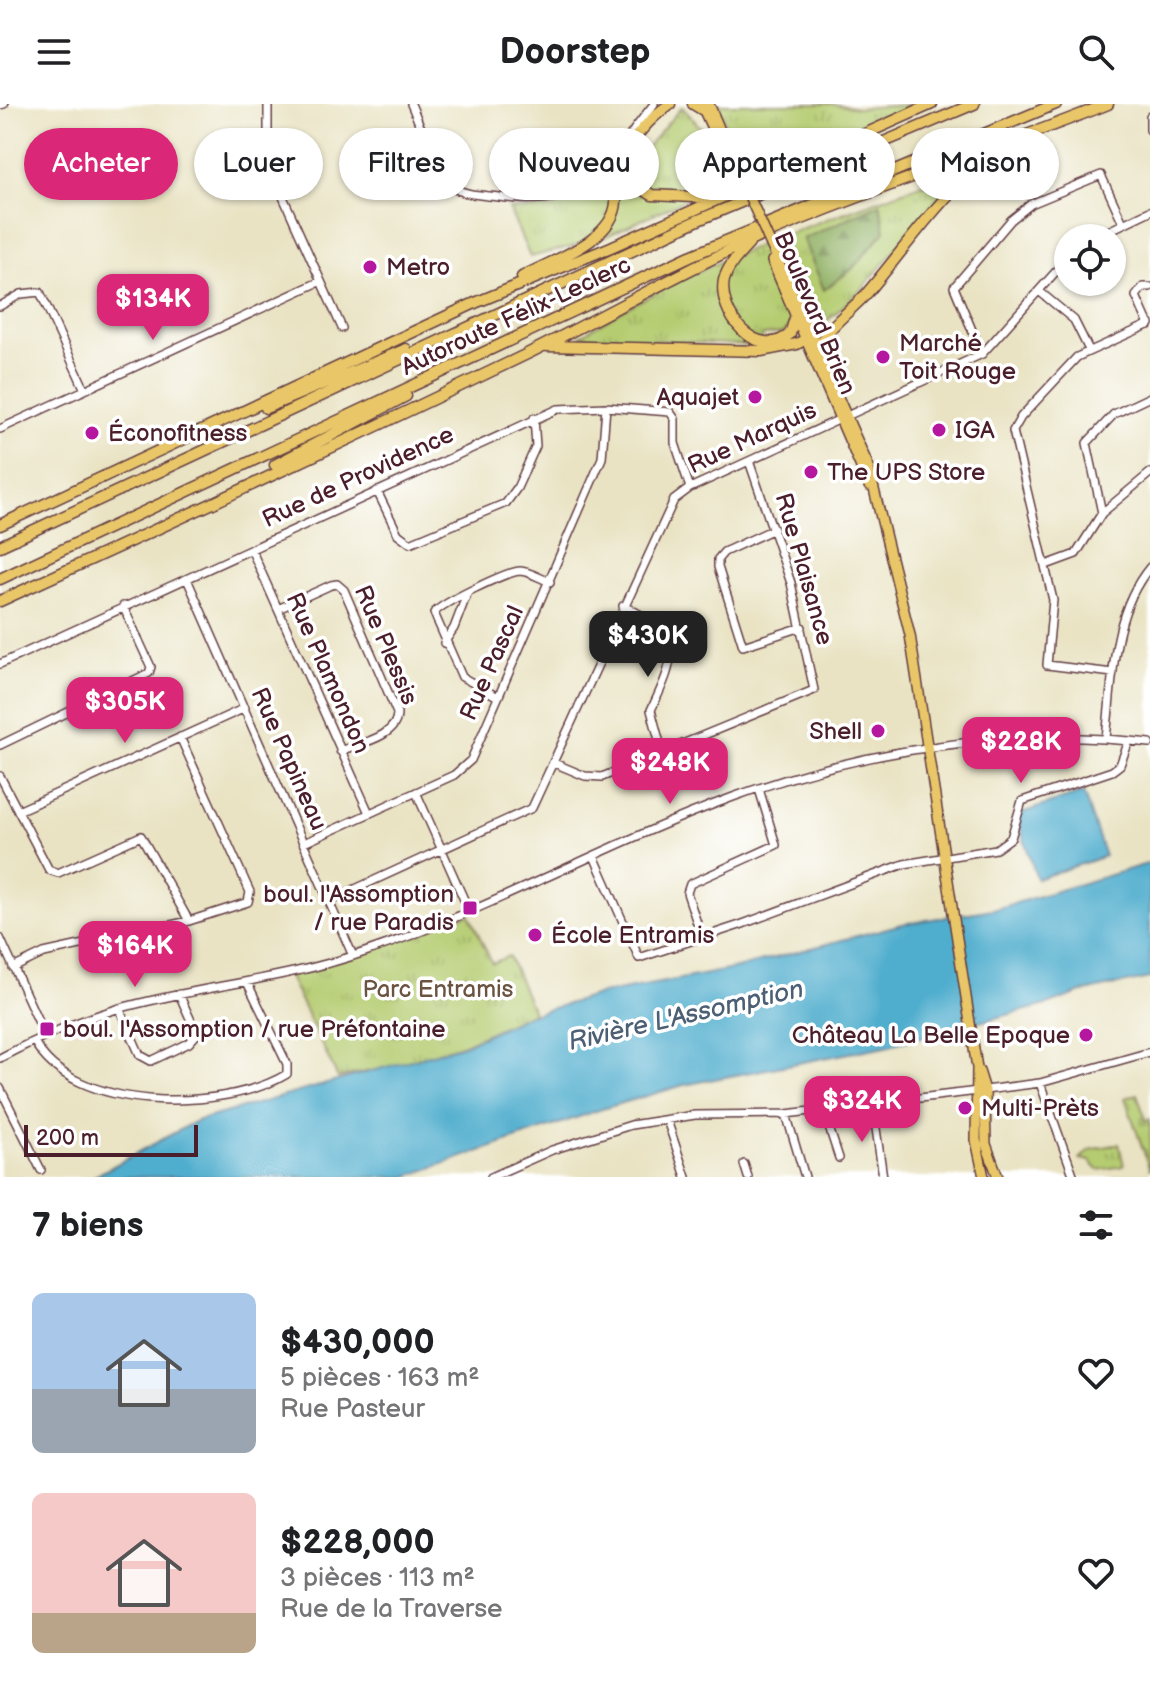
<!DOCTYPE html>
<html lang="fr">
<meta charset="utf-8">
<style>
:root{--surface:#fff;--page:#f2f2f2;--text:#202124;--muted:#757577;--accent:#db2777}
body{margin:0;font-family:"Balsamiq Sans",sans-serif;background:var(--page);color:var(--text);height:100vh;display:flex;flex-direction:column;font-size:30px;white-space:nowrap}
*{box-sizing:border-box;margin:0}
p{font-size:26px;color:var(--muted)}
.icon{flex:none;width:44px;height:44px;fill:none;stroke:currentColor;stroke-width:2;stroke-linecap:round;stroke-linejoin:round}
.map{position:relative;height:1073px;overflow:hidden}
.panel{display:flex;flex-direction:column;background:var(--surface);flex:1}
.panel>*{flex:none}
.banner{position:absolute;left:24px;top:24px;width:1102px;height:72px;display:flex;gap:16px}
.tools{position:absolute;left:1054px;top:120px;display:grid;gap:16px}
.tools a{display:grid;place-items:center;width:72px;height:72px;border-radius:50%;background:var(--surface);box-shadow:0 2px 6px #0004;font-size:40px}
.scale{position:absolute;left:24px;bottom:20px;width:174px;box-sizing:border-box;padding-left:8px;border:4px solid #4a1f2b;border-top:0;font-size:22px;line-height:28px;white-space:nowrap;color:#4a1f2b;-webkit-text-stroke:6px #fff;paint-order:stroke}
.price{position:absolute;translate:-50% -68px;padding:0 18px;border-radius:16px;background:var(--accent);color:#fff;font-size:26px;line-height:52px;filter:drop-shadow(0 2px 4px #0008)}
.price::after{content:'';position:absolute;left:50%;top:48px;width:24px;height:18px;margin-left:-12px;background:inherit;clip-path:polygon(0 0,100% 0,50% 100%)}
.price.selected{background:#222;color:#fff}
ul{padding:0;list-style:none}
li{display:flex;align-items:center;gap:24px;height:200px;padding:0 32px}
li span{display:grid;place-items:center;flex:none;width:224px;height:160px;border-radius:12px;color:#555}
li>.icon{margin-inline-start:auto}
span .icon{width:96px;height:96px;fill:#fffc;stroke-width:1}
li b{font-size:34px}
h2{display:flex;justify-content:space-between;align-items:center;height:96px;padding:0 32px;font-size:34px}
.pill{padding:0 28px;border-radius:36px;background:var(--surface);box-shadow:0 2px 6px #0004;font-size:28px;line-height:72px}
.pill.selected{background:var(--accent);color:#fff}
header{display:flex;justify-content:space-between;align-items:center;height:104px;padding:0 32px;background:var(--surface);font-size:36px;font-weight:600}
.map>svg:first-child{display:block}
.grass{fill:url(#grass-tufts);stroke:#80764e;stroke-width:2;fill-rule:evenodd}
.forest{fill:url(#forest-firs);stroke:#6d6847;stroke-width:2}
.cemetery{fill:url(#cemetery-stones);stroke:#80764e;stroke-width:2}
.water{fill:#4fadcd;stroke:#4c667c;stroke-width:2}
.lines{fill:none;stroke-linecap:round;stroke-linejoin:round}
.minor-casing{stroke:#623c42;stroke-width:10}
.major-casing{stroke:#623c42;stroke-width:12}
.highway-casing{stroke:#623c42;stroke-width:13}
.minor{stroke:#fff;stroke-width:7}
.major{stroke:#e9c769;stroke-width:9}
.highway{stroke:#e9c769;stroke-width:10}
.major-bridge-casing{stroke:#623c42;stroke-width:12;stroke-linecap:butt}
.major-bridge{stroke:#e9c769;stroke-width:9}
.poi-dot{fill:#b5179e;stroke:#fff;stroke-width:3}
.labels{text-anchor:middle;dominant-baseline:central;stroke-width:7;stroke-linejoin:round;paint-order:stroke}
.poi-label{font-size:24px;fill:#4a1f2b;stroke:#fff;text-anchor:start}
.street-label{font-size:24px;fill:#4a1f2b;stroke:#fff}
.park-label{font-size:24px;fill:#6a5340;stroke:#fff}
.water-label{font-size:26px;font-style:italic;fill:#4c5f74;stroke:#fff}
</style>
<header><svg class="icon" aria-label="menu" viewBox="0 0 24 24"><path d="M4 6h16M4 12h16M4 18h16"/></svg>Doorstep<svg class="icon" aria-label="search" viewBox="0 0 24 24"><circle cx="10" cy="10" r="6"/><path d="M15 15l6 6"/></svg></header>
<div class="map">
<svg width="1150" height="1073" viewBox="0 0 1150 1073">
<defs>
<pattern id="grass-tufts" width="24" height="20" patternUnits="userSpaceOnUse" patternTransform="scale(2)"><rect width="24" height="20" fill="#b5cc71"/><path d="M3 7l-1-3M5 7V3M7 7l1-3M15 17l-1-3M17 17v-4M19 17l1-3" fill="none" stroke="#9daf62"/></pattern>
<pattern id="forest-firs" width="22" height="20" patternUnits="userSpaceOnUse" patternTransform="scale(2)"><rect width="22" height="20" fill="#90b063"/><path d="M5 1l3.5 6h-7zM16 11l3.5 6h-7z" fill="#788f52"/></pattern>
<pattern id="cemetery-stones" width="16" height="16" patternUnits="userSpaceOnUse" patternTransform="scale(2)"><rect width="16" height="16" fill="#b5cc71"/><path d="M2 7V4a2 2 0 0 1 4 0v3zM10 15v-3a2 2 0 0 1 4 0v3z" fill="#9daf62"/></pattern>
</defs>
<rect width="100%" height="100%" fill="#fff"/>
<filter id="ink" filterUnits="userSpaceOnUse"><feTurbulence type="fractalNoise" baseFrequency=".0125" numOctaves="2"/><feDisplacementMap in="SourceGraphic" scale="16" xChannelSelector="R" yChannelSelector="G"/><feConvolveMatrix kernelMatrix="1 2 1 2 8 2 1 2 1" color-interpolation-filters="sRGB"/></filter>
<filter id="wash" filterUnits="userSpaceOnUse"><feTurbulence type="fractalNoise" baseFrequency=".006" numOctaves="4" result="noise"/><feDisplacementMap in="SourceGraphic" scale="32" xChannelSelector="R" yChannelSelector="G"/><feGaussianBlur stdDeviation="1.8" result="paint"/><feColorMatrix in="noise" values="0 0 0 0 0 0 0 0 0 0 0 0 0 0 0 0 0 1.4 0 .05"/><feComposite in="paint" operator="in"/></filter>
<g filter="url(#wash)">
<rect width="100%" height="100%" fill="#e9e3c3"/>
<path class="grass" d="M717 0H833L858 4 923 0 748 74Z
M682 3 704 27 730 81 710 84 598 136 530 153 509 105C599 110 627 65 682 3Z
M962 66 861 186 816 227 807 207 783 229 763 231 760 242 580 232C696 157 833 113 962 66ZM880 100 885 127 851 166 831 179Z
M469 810 492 859 509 852 533 908 464 940 402 960 338 974 287 869Z
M1119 1040 1124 1062 1098 1066 1090 1057 1080 1055 1090 1046Z"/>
<path class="forest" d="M880 100 885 127 851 166 824 186 803 135Z"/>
<path class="cemetery" d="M1137 990 1146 1016 1150 1015V1066L1125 994Z"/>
<path class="water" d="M1083 688 1105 752 1037 775 1016 711Z
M1150 759V874L1079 889 1050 900 886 942 684 981 602 1005 405 1073H93L196 1017 464 941 526 912 601 890 733 865 902 820 999 804Z"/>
</g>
<g filter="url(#ink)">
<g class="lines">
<g class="minor-casing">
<path id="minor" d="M268 0V38L275 75 342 224
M411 0C420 20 436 69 452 82 464 92 485 91 499 93 593 106 602 64 654 0
M0 1 4 0
M1150 12V26
M1094 134 1150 107
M1039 187 1074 216 1089 246
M0 202 21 190 40 188 85 286
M1149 221 1136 192 1143 183H1150
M982 250 954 183 1011 116 1031 100 1101 71 1123 119
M0 325 319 178
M377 387 398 430 410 439 506 399 517 384 536 342 534 314
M1102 409 1087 339 1114 310 1150 293
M774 425 724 448 718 455V463L743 542 802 523
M251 445 369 709
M1046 461 1076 450 1102 409 1150 369
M187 475 353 852
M623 502C685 529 677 552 651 606L662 647
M278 505 331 481 337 480 344 486 397 609C398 633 360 639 340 647
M444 539 454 524 467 490
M0 560 558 305 606 303 670 308 675 315V339L690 384
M1113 569 1047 561 1053 496 1013 327 1021 313 1077 253 1150 220
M498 593 462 573 434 509C442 499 505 468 520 467 529 467 541 475 550 478
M1106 634C1113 577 1111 510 1150 463
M0 641 149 569 151 563 123 502
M554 659 585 672 602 673 814 586 791 479 749 357
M0 672 49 766 58 769 141 732 189 817
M416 688 470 809
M18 707 245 604
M304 739 454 671 471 656 602 354 606 303
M594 752 639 854 740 821 904 760 996 745 1011 734 1022 697 1112 667 1120 661 1129 637
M329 797 532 704 674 396 690 384 982 250 1068 154
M0 834 45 932
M702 834 687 789 690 780 776 741 759 685
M13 864 44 849 189 817 248 798 250 788 180 633
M119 904 140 951 151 957 189 939 197 930 179 890
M34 937C71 1010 225 1008 287 970V960L247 878
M0 954C38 934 76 917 117 905 199 882 285 876 365 848 492 805 608 739 733 693 865 645 1011 623 1150 639
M1040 979 1074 1073
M0 984 41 1066
M985 986 1040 979 1150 948
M872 997 883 1073
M823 1005 839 1054
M786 1010 805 1073
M667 1016 686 1073
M744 1060 748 1073
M491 1073 552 1046 631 1021 695 1011 786 1010 978 987"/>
</g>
<g class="major-casing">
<path id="major" d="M701 0 735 75
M709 0 735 62
M771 141 868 361 910 531 977 964 976 1036 984 1073
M772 157 869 382
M979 967 985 986 986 1040 998 1073"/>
</g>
<g class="highway-casing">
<path id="highway" d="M693 0 703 6
M606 63 652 91 715 94
M628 79C626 73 623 66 623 60 625 39 654 11 670 0
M576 88 599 83 615 91
M749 140C739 151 728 161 724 176 717 209 757 258 790 230L796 211
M522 173C550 157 614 137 616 98 616 86 609 74 606 63
M547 242 761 247 797 240 813 231
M818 243C830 220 851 207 868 188 908 141 946 83 997 48
M266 304 406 245
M275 361 406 292
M0 421 475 199 611 143 932 0
M0 442 696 117 974 0
M0 475 690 152 1056 0
M0 497C176 417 351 335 525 251 602 213 676 170 754 135 870 85 990 47 1108 0"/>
</g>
<use href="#minor" class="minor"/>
<use href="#major" class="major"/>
<use href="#highway" class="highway"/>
<g class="major-bridge-casing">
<path id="major-bridge" d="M740 72 771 141"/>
</g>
<use href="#major-bridge" class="major-bridge"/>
</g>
</g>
<g class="poi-dot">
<circle cx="370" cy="163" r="8"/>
<circle cx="883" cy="253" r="8"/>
<circle cx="755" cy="293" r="8"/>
<circle cx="939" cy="326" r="8"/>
<circle cx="92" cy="329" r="8"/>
<circle cx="811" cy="368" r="8"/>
<circle cx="878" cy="627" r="8"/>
<rect x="462" y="796" width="16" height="16" rx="4"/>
<circle cx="535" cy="831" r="8"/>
<rect x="39" y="917" width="16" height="16" rx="4"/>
<circle cx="1086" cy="931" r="8"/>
<circle cx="965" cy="1004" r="8"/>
</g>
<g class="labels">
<g class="poi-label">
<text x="386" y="163">Metro</text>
<text x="899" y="239">Marché<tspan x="899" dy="28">Toit Rouge</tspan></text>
<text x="739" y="293" text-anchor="end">Aquajet</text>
<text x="955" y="326">IGA</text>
<text x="108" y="329">Éconofitness</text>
<text x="827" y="368">The UPS Store</text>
<text x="862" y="627" text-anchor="end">Shell</text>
<text x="454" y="790" text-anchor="end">boul. l'Assomption<tspan x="454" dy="28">/ rue Paradis</tspan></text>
<text x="551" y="831">École Entramis</text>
<text x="63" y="925">boul. l'Assomption / rue Préfontaine</text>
<text x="1070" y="931" text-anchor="end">Château La Belle Epoque</text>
<text x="981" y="1004">Multi-Prèts</text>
</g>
<g class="street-label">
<text transform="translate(815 209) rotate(67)">Boulevard Brien</text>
<text transform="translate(516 212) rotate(-25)">Autoroute Félix-Leclerc</text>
<text transform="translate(752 334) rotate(-25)">Rue Marquis</text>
<text transform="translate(358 373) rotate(-25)">Rue de Providence</text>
<text transform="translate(804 465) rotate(74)">Rue Plaisance</text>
<text transform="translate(386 541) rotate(67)">Rue Plessis</text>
<text transform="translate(492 559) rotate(-66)">Rue Pascal</text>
<text transform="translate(328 569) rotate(66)">Rue Plamondon</text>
<text transform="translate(289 655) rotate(66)">Rue Papineau</text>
</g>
<g class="park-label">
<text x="438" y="885">Parc Entramis</text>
</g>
<g class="water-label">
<text transform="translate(686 912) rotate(-13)">Rivière L'Assomption</text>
</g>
</g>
</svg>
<div class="tools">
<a><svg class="icon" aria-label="locate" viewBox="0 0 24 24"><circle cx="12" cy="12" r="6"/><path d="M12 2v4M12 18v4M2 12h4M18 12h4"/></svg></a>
</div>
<div class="scale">200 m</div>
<b class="price" style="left:153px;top:238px">$134K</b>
<b class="price selected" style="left:648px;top:575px">$430K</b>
<b class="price" style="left:125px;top:641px">$305K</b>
<b class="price" style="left:1021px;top:681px">$228K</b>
<b class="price" style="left:670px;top:702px">$248K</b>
<b class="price" style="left:135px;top:885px">$164K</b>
<b class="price" style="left:862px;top:1040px">$324K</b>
<div class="banner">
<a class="pill selected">Acheter</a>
<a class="pill">Louer</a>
<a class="pill">Filtres</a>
<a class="pill">Nouveau</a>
<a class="pill">Appartement</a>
<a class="pill">Maison</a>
</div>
</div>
<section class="panel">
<h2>7 biens<svg class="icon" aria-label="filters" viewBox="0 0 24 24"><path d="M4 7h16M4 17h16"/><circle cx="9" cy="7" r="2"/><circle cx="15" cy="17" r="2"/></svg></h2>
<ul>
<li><span style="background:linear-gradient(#a9c7e8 60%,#9aa5b1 0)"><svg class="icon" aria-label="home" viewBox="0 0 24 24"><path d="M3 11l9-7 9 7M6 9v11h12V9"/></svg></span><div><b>$430,000</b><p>5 pièces · 163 m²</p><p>Rue Pasteur</p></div><svg class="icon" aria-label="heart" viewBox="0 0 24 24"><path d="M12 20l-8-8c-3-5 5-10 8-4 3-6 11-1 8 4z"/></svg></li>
<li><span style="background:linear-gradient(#f6c9c9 75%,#b9a48a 0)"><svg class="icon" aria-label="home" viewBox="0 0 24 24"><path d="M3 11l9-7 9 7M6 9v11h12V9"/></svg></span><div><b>$228,000</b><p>3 pièces · 113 m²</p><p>Rue de la Traverse</p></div><svg class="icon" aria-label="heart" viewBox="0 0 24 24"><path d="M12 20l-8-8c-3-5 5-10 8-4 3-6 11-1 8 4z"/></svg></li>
</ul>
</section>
